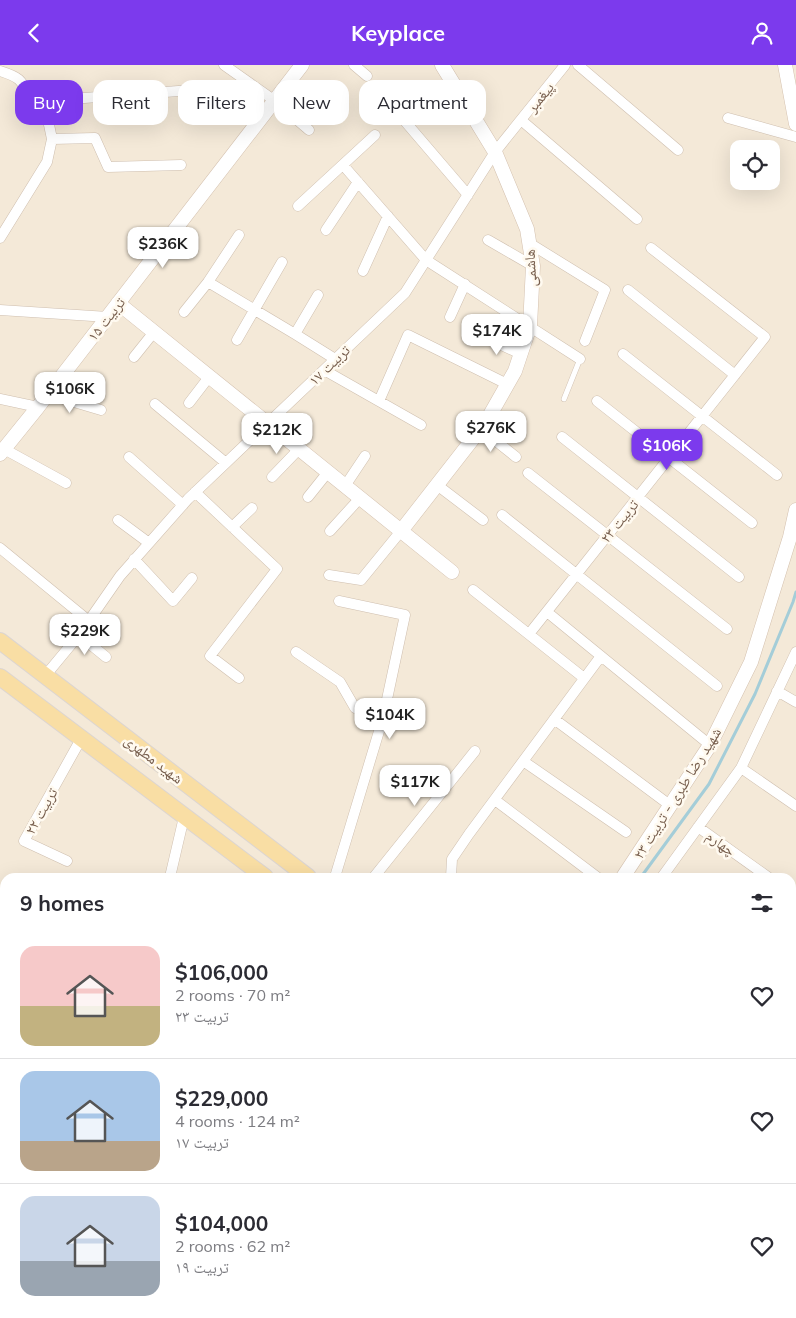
<!DOCTYPE html>
<meta charset="utf-8">
<style>
:root{--surface:#fff;--page:#f2f2f3;--text:#2b2b33;--muted:#7c7c81;--line:#e1e1e2;--accent:#7c3aed}
body{margin:0;font-family:Mulish,"Noto Naskh Arabic",sans-serif;background:var(--page);color:var(--text);height:100vh;display:flex;flex-direction:column;font-size:19px;white-space:nowrap}
*{box-sizing:border-box;margin:0}
p{font-size:16px;color:var(--muted)}
.icon{flex:none;width:28px;height:28px;fill:none;stroke:currentColor;stroke-width:2;stroke-linecap:round;stroke-linejoin:round}
.map{position:relative;flex:1;overflow:hidden}
.details{position:absolute;left:0px;top:808px;width:796px;height:446px;display:flex;flex-direction:column;background:var(--surface);border-radius:15px 15px 0 0;box-shadow:0 5px 20px #0002}
.details>*{flex:none}
.hud{position:absolute;left:15px;top:15px;width:500px;height:45px;display:flex;gap:10px}
.buttons{position:absolute;left:730px;top:75px;display:grid;gap:10px}
.buttons a{display:grid;place-items:center;width:50px;height:50px;border-radius:10px;background:var(--surface);box-shadow:0 5px 20px #0002;font-size:25px}
.price{position:absolute;translate:-50% -42px;padding:0 11px;border-radius:10px;background:#fff;color:#222;font-size:16px;line-height:32px;filter:drop-shadow(0 1px 2px #0008)}
.price::after{content:'';position:absolute;left:50%;top:30px;width:15px;height:11px;margin-left:-8px;background:inherit;clip-path:polygon(0 0,100% 0,50% 100%)}
.price.selected{background:var(--accent);color:#fff}
ul{padding:0;list-style:none}
li{display:flex;align-items:center;gap:15px;height:125px;padding:0 20px}
li+li{border-top:1px solid var(--line)}
li span{display:grid;place-items:center;flex:none;width:140px;height:100px;border-radius:15px;color:#555}
li>.icon{margin-inline-start:auto}
span .icon{width:60px;height:60px;fill:#fffc;stroke-width:1}
li b{font-size:21px}
h2{display:flex;justify-content:space-between;align-items:center;height:60px;padding:0 20px;font-size:21px}
.pill{padding:0 18px;border-radius:15px;background:var(--surface);box-shadow:0 5px 20px #0002;font-size:18px;line-height:45px}
.pill.selected{background:var(--accent);color:#fff}
header{display:flex;justify-content:space-between;align-items:center;height:65px;padding:0 20px;background:var(--accent);color:#fff;font-size:22px;font-weight:700}
.map>svg:first-child{display:block}
.residential{fill:#f4e9d8;fill-rule:evenodd}
.lines{fill:none;stroke-linecap:round;stroke-linejoin:round}
.stream{stroke:#a4cdd8;stroke-width:3}
.lane-casing{stroke:#cfbfaf;stroke-width:6}
.street-casing{stroke:#cfbfaf;stroke-width:11}
.secondary-casing{stroke:#d4c1af;stroke-width:15}
.primary-casing{stroke:#dcd5d1;stroke-width:18}
.lane{stroke:#fff;stroke-width:5}
.street{stroke:#fff;stroke-width:10}
.secondary{stroke:#fff;stroke-width:14}
.primary{stroke:#f9dea4;stroke-width:16}
.labels{text-anchor:middle;dominant-baseline:central;stroke-width:5;stroke-linejoin:round;paint-order:stroke}
.street-label{font-size:15px;fill:#775e4d;stroke:#fffaf0}
</style>
<header><svg class="icon" aria-label="back" viewBox="0 0 24 24"><path d="M15 5l-7 7 7 7"/></svg>Keyplace<svg class="icon" aria-label="person" viewBox="0 0 24 24"><circle cx="12" cy="8" r="4"/><path d="M4 21q1-7 8-7t8 7"/></svg></header>
<div class="map">
<svg width="796" height="1253" viewBox="0 0 796 1253">
<rect width="100%" height="100%" fill="#fcf6ea"/>
<path class="residential" d="M0 0H796V1253H148L147 1249H791V812H5V1205L0 1207ZM739 84H771V116H739Z"/>
<g class="lines">
<path class="stream" d="M641 812 709 719 755 629 793 537 796 527"/>
<g class="lane-casing">
<path id="lane" d="M564 334 580 294"/>
</g>
<g class="street-casing">
<path id="street" d="M224 0 275 36 309 65
M354 0 367 11
M578 0 678 85
M0 6C19 12 21 14 30 32L44 36 192 25
M44 36 52 74 95 73 108 102 181 100
M397 47 468 130
M728 53 796 72
M521 55 637 154
M343 100 426 195 580 294
M298 141 375 70
M326 165 358 117
M0 173 47 97 52 74
M488 175 533 201
M529 178 605 225 585 276
M363 206 388 151
M208 217 295 269 335 294
M628 225 735 310
M0 245 108 252
M184 247 208 217 239 170
M450 252 465 219
M295 269 318 230
M484 272 521 289
M237 275 282 197
M623 289 777 410
M134 292 154 267
M324 305 421 360
M47 329 101 345
M0 334 38 342
M379 336 408 270 507 319
M597 336 752 458
M189 338 209 312
M155 339 226 398
M481 364 516 392
M562 372 739 512
M4 384 66 418
M129 392 183 440
M528 408 727 564
M272 412 299 384
M437 420 483 455
M345 421 365 391
M195 427 277 504 210 591 239 613
M308 432 328 407
M502 450 717 621
M118 455 149 478
M232 462 252 443
M330 466 360 433
M0 483 89 556
M134 494 173 536 192 513
M329 510 361 515 401 466
M473 525 584 613
M339 536 405 550 383 653
M547 547 710 680
M529 569 765 272 651 183
M79 570 106 592
M296 587 340 617 355 643 383 653 335 812
M45 611 79 570 120 511 188 434 405 228 495 87 565 0
M777 626 796 637
M554 654 671 741
M523 696 626 767
M741 703 796 741
M495 735 597 812
M698 762 768 812
M67 796 24 776 81 674
M170 812 184 752
M374 812 475 686
M451 812 452 794 469 769 601 591
M662 812 741 703 796 587
M791 830 796 833
M0 878 5 882
M791 921 796 925
M0 941 5 945
M0 969 5 958
M791 1006 796 1009
M791 1085 796 1079
M0 1093 5 1086
M280 1249 285 1253
M525 1249 530 1253
M694 1249 697 1253
M166 1253 168 1249
M461 1253 468 1249
M753 1253 757 1249"/>
</g>
<g class="secondary-casing">
<path id="secondary" d="M785 0 796 59
M118 238 452 507
M0 389 38 342 302 0
M401 466 486 357 515 306 530 261 533 201 527 164 495 87 442 0
M623 812 710 680 751 597 790 472 796 445"/>
</g>
<g class="primary-casing">
<path id="primary" d="M0 576 308 812
M0 612 265 812
M791 1184 796 1187
M791 1212 796 1215"/>
</g>
<use href="#lane" class="lane"/>
<use href="#street" class="street"/>
<use href="#secondary" class="secondary"/>
<use href="#primary" class="primary"/>
</g>
<g class="labels">
<g class="street-label">
<text transform="translate(540 32) rotate(-51)">پیغمبر</text>
<text transform="translate(530 203) rotate(-93)">هاشمی</text>
<text transform="translate(106 254) rotate(-52)">تربیت ۱۵</text>
<text transform="translate(329 300) rotate(-44)">تربیت ۱۷</text>
<text transform="translate(619 456) rotate(-51)">تربیت ۲۳</text>
<text transform="translate(154 694) rotate(38)">شهید مطهری</text>
<text transform="translate(677 728) rotate(-58)">شهید رضا طبری - تربیت ۲۳</text>
<text transform="translate(41 746) rotate(-61)">تربیت ۲۲</text>
<text transform="translate(721 778) rotate(36)">چهارم</text>
</g>
</g>
</svg>
<div class="buttons">
<a><svg class="icon" aria-label="locate" viewBox="0 0 24 24"><circle cx="12" cy="12" r="6"/><path d="M12 2v4M12 18v4M2 12h4M18 12h4"/></svg></a>
</div>
<b class="price" style="left:163px;top:204px">$236K</b>
<b class="price" style="left:497px;top:291px">$174K</b>
<b class="price" style="left:70px;top:349px">$106K</b>
<b class="price" style="left:491px;top:388px">$276K</b>
<b class="price" style="left:277px;top:390px">$212K</b>
<b class="price selected" style="left:667px;top:406px">$106K</b>
<b class="price" style="left:85px;top:591px">$229K</b>
<b class="price" style="left:390px;top:675px">$104K</b>
<b class="price" style="left:415px;top:742px">$117K</b>
<div class="hud">
<a class="pill selected">Buy</a>
<a class="pill">Rent</a>
<a class="pill">Filters</a>
<a class="pill">New</a>
<a class="pill">Apartment</a>
</div>
<section class="details">
<h2>9 homes<svg class="icon" aria-label="filters" viewBox="0 0 24 24"><path d="M4 7h16M4 17h16"/><circle cx="9" cy="7" r="2"/><circle cx="15" cy="17" r="2"/></svg></h2>
<ul>
<li><span style="background:linear-gradient(#f6c9c9 60%,#c2b280 0)"><svg class="icon" aria-label="home" viewBox="0 0 24 24"><path d="M3 11l9-7 9 7M6 9v11h12V9"/></svg></span><div><b>$106,000</b><p>2 rooms · 70 m²</p><p>تربیت ۲۳</p></div><svg class="icon" aria-label="heart" viewBox="0 0 24 24"><path d="M12 20l-8-8c-3-5 5-10 8-4 3-6 11-1 8 4z"/></svg></li>
<li><span style="background:linear-gradient(#a9c7e8 70%,#b9a48a 0)"><svg class="icon" aria-label="home" viewBox="0 0 24 24"><path d="M3 11l9-7 9 7M6 9v11h12V9"/></svg></span><div><b>$229,000</b><p>4 rooms · 124 m²</p><p>تربیت ۱۷</p></div><svg class="icon" aria-label="heart" viewBox="0 0 24 24"><path d="M12 20l-8-8c-3-5 5-10 8-4 3-6 11-1 8 4z"/></svg></li>
<li><span style="background:linear-gradient(#c9d6e8 65%,#9aa5b1 0)"><svg class="icon" aria-label="home" viewBox="0 0 24 24"><path d="M3 11l9-7 9 7M6 9v11h12V9"/></svg></span><div><b>$104,000</b><p>2 rooms · 62 m²</p><p>تربیت ۱۹</p></div><svg class="icon" aria-label="heart" viewBox="0 0 24 24"><path d="M12 20l-8-8c-3-5 5-10 8-4 3-6 11-1 8 4z"/></svg></li>
</ul>
</section>
</div>
